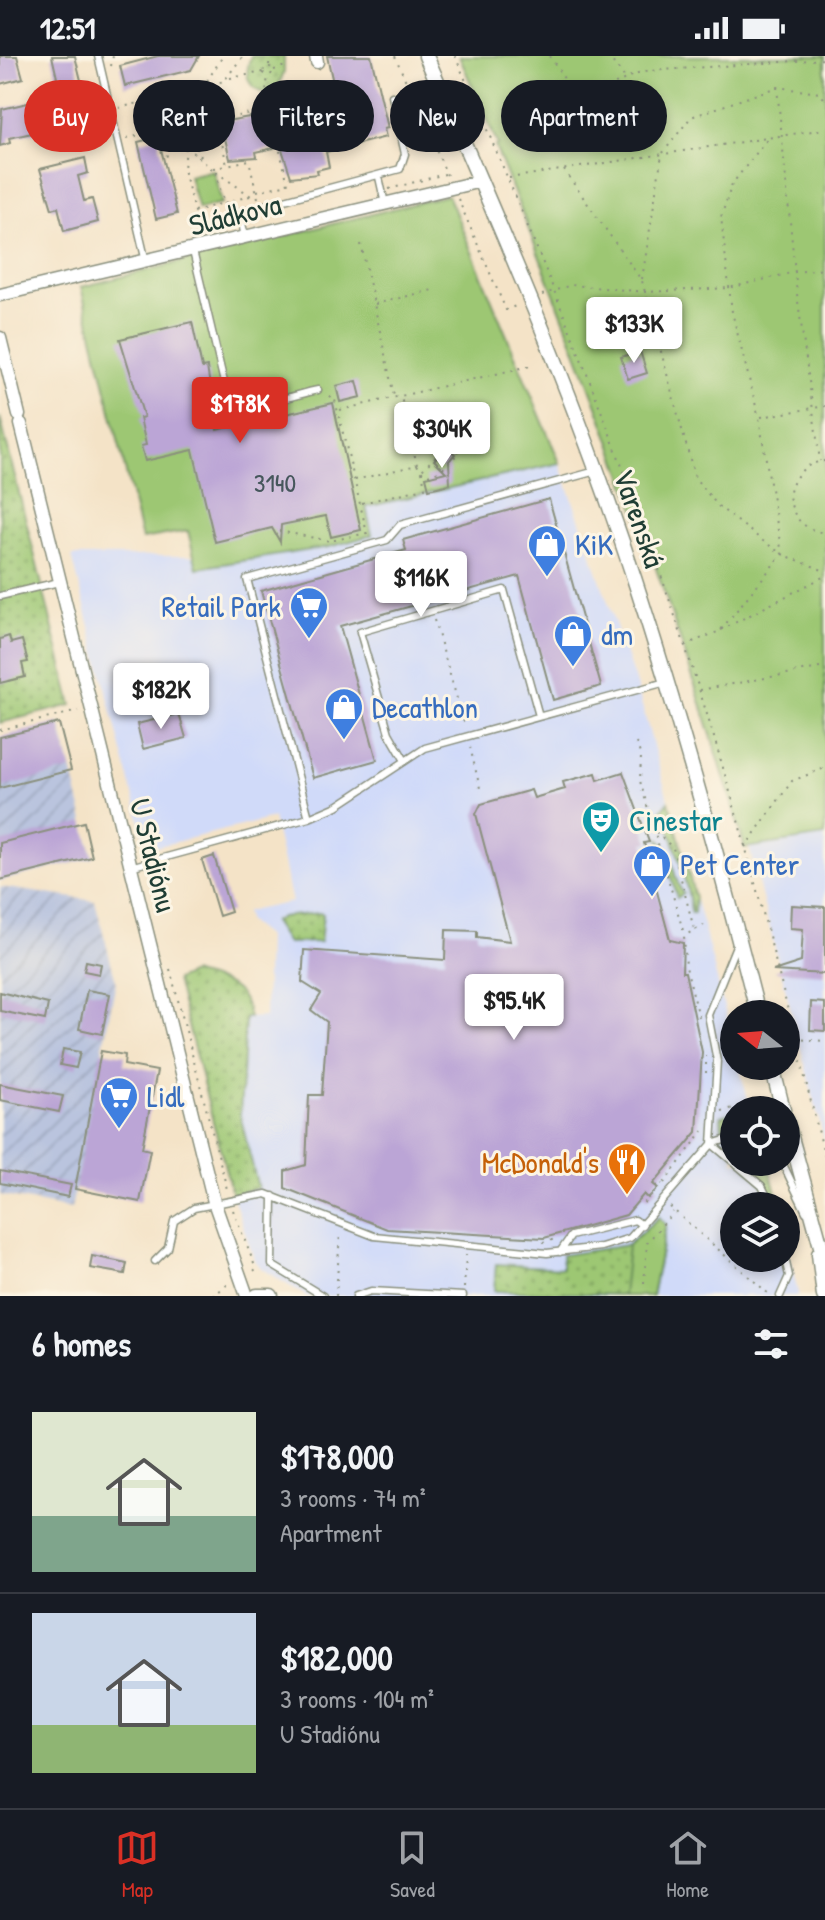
<!DOCTYPE html>
<meta charset="utf-8">
<style>
:root{--surface:#171b24;--page:#242831;--text:#f1f3f6;--muted:#9ea1a6;--line:#363941;--accent:#d93025}
body{margin:0;font-family:"Patrick Hand",sans-serif;background:var(--page);color:var(--text);height:100vh;display:flex;flex-direction:column;font-size:30px;white-space:nowrap}
*{box-sizing:border-box;margin:0}
p{font-size:26px;color:var(--muted)}
.icon{flex:none;width:44px;height:44px;fill:none;stroke:currentColor;stroke-width:2;stroke-linecap:round;stroke-linejoin:round}
.map{position:relative;height:1240px;overflow:hidden}
.drawer{display:flex;flex-direction:column;background:var(--surface);flex:1}
.drawer>*{flex:none}
.guide{position:absolute;left:24px;top:24px;width:778px;height:72px;display:flex;gap:16px}
.needle{width:52px;rotate:287deg}
.buttons{position:absolute;left:720px;top:944px;display:grid;gap:16px}
.buttons a{display:grid;place-items:center;width:80px;height:80px;border-radius:50%;background:var(--surface);box-shadow:0 4px 12px #0003;font-size:40px}
.price{position:absolute;translate:-50% -68px;padding:0 18px;border-radius:8px;background:#fff;color:#222;font-size:26px;line-height:52px;filter:drop-shadow(0 2px 4px #0008)}
.price::after{content:'';position:absolute;left:50%;top:48px;width:24px;height:18px;margin-left:-12px;background:inherit;clip-path:polygon(0 0,100% 0,50% 100%)}
.price.on{background:var(--accent);color:#fff}
ul{padding:0;list-style:none}
li{display:flex;align-items:center;gap:24px;height:200px;padding:0 32px}
li+li{border-top:2px solid var(--line)}
li span{display:grid;place-items:center;flex:none;width:224px;height:160px;border-radius:0px;color:#555}
li>.icon{margin-inline-start:auto}
span .icon{width:96px;height:96px;fill:#fffc;stroke-width:1}
li b{font-size:34px}
h2{display:flex;justify-content:space-between;align-items:center;height:96px;padding:0 32px;font-size:34px}
.tag{padding:0 28px;border-radius:36px;background:var(--surface);box-shadow:0 4px 12px #0003;font-size:28px;line-height:72px}
.tag.on{background:var(--accent);color:#fff}
.status{display:flex;justify-content:space-between;align-items:center;height:56px;padding:0 40px;background:var(--surface);direction:ltr}
.status svg{height:22px;fill:currentColor}
.dock{display:flex;justify-content:space-around;align-items:center;height:112px;border-top:2px solid var(--line);background:var(--surface);font-size:22px;color:var(--muted)}
.dock a{display:grid;justify-items:center;gap:4px}
.dock .on{color:var(--accent)}
.map>svg:first-child{display:block}
.built{fill:#d0daf9;fill-rule:evenodd}
.industrial{fill:url(#industrial-furrows)}
.grass{fill:url(#grass-dots);stroke:#5e8254;stroke-width:2}
.park{fill:#9dc773;stroke:#5e8254;stroke-width:2}
.building{fill:#bba5d6}
.lines{fill:none;stroke-linecap:round;stroke-linejoin:round}
.service-casing{stroke:#8a907e;stroke-width:9}
.minor-casing{stroke:#8a907e;stroke-width:15}
.tertiary-casing{stroke:#8a907e;stroke-width:17}
.path{stroke:#8a907e;stroke-width:2;stroke-dasharray:2 6;stroke-linecap:butt}
.service{stroke:#fff;stroke-width:6}
.minor{stroke:#fff;stroke-width:12}
.tertiary{stroke:#fff;stroke-width:14}
.labels{text-anchor:middle;dominant-baseline:central;stroke-width:6;stroke-linejoin:round;paint-order:stroke}
.number-label{font-size:26px;fill:#46575c}
.street-label{font-size:30px;fill:#1f3d34;stroke:#fcf5e5}
.shop-label{font-size:30px;fill:#366cbe;stroke:#fcf5e5;text-anchor:start}
.culture-label{font-size:30px;fill:#0d838f;stroke:#fcf5e5;text-anchor:start}
.food-label{font-size:30px;fill:#c56008;stroke:#fcf5e5;text-anchor:end}
</style>
<div class="status"><b>12:51</b><svg viewBox="0 0 49 12"><path d="M0 12V9h3v3zM5 12V6h3v6zM10 12V3h3v9zM15 12V0h3v12zM26 1h20v11H26zM47 4h2v5h-2z"/></svg></div>
<div class="map">
<svg width="825" height="1240" viewBox="0 0 825 1240">
<defs>
<pattern id="industrial-furrows" width="10" height="10" patternUnits="userSpaceOnUse" patternTransform="scale(2)"><rect width="10" height="10" fill="#bac4de"/><path d="M-1 1l2-2M0 10L10 0M9 11l2-2" fill="none" stroke="#9fa9bf"/></pattern>
<pattern id="grass-dots" width="8" height="8" patternUnits="userSpaceOnUse" patternTransform="scale(2)"><rect width="8" height="8" fill="#9dc773"/><path d="M2 2h.1M6 6h.1" fill="none" stroke="#7fa35f" stroke-width="1.8" stroke-linecap="round"/></pattern>
</defs>
<rect width="100%" height="100%" fill="#fcf5e5"/>
<filter id="ink" filterUnits="userSpaceOnUse"><feTurbulence type="fractalNoise" baseFrequency=".0125" numOctaves="2"/><feDisplacementMap in="SourceGraphic" scale="16" xChannelSelector="R" yChannelSelector="G"/><feConvolveMatrix kernelMatrix="1 2 1 2 8 2 1 2 1" color-interpolation-filters="sRGB"/></filter>
<filter id="wash" filterUnits="userSpaceOnUse"><feTurbulence type="fractalNoise" baseFrequency=".006" numOctaves="4" result="noise"/><feDisplacementMap in="SourceGraphic" scale="32" xChannelSelector="R" yChannelSelector="G"/><feGaussianBlur stdDeviation="1.8" result="paint"/><feColorMatrix in="noise" values="0 0 0 0 0 0 0 0 0 0 0 0 0 0 0 0 0 1.4 0 .05"/><feComposite in="paint" operator="in"/></filter>
<g filter="url(#wash)">
<rect width="100%" height="100%" fill="#f4e3c7"/>
<path class="built" d="M560 407 636 628 703 869 734 990V1010H739L751 1054H734V1106H764L776 1150H734V1202H786V1189L799 1240H306L262 1213 254 1203 232 1138 258 1132 240 1059 245 962 265 961 267 881 248 866 245 856 292 846 273 762 147 793 72 500H194L197 512 329 491 366 451ZM319 857 323 859 322 882 273 863Z
M825 780V1087L749 791Z"/>
<path class="industrial" d="M60 667 93 802 0 825V682Z
M0 831 95 845 116 925 71 1153 0 1139Z"/>
<path class="grass" d="M251 0H284V16L277 33 263 37C245 30 245 16 251 0Z
M0 361 72 649 0 667Z
M669 745 695 841 694 857H691C691 841 670 767 661 755Z
M659 782C675 799 671 819 683 838L677 842Z
M319 857 323 858 320 886 287 887 273 866 281 861Z
M192 917C223 928 243 925 249 962H245L240 1059 258 1132 232 1138 176 924Z
M734 1056V1077L732 1079 722 1073 721 1060Z
M742 1106H768L778 1145Z
M659 1161 666 1169 652 1240 494 1235 496 1208 562 1212V1199L627 1189Z"/>
<path class="park" d="M459 0H825V780L745 792C676 552 589 321 495 90L498 89Z
M213 114 222 147 198 153 189 120Z
M448 139 560 407 366 451 372 479 329 491 197 512 188 475 142 483 81 231Z
M659 1161 666 1169 652 1240H623L628 1189Z"/>
<g id="blocks">
<path class="building" d="M0 0H17L23 22 0 28Z
M52 0H75L89 57 62 64 64 70 9 82 10 87 0 90 2 53 61 39Z
M158 0H199L191 14 125 30 120 10Z
M327 0H371L388 72 384 73 386 81 326 96 329 111 317 114 318 118 291 121 279 84 314 78 327 73 324 62 340 58Z
M267 58 274 92 256 96 257 101 230 103 221 66Z
M158 81 177 158 156 163 138 86Z
M85 102 88 117 78 120 84 145 92 143 98 166 64 175 58 151 52 153 40 113Z
M192 266 202 312 207 311 217 374 333 347 361 474 331 481 326 460 281 469 280 486 272 472 215 486 193 394 145 405 141 390 146 389 140 362 144 361 120 283Z
M640 295 647 317 628 323 621 301Z
M357 325 361 341 340 346 336 330Z
M447 391 455 398 449 405 450 428 429 433 426 421 446 416 434 404Z
M549 443 601 630 553 644 519 520 340 570 377 704 313 722 261 535 406 494 403 484Z
M9 580 11 587 22 584 28 606 22 607 25 621 0 627V583Z
M179 658 186 682 143 693 137 668Z
M59 667 71 714 0 732V681Z
M623 716 649 786 644 787 670 884 683 887 682 916H685L702 996 697 1076 653 1128 658 1132 648 1142 644 1138 626 1159 544 1182 387 1173 285 1132V1115L306 1109 309 1039H322L327 966 311 954 321 938 302 926 304 894 445 904 446 874 477 875V881L510 885 476 758 481 748 531 734 534 742 565 733 563 726 596 717 598 724Z
M84 766 92 801 0 824V787Z
M214 800 231 856 219 860 202 804Z
M791 849 825 851V918L773 915 801 906 803 873 790 872Z
M86 905 101 908 99 918 84 915Z
M87 934 110 938 102 978 79 973Z
M0 936 48 948 45 964 0 955Z
M811 946 825 947V975L810 974Z
M63 993 80 996 76 1012 60 1009Z
M101 995 125 999 124 1009 157 1015 142 1092 150 1094 140 1146 75 1133Z
M0 1028 63 1040 59 1056 0 1044Z
M0 1115 71 1129 68 1141 0 1127Z
M92 1200 127 1207 125 1218 90 1212Z"/>
</g>
</g>
<g filter="url(#ink)">
<use href="#blocks" fill-opacity="0" stroke="#8a907e" stroke-width="2"/>
<g class="lines">
<g class="service-casing">
<path id="service" d="M98 0 146 206
M379 121 385 148
M245 182 240 156 400 113 405 98 392 40
M193 195 226 335C250 358 288 340 318 334
M0 540 59 526
M404 703 389 677 360 576 504 534 539 660
M309 762 247 523 387 484 400 469 596 415
M130 811 309 762 337 750 425 692 666 626
M712 1088 717 1005 708 959 737 887
M712 1088 762 1130 772 1150
M782 1106 806 1156
M273 1140 272 1209 323 1240
M560 1196 571 1180 635 1164 642 1169
M155 1205 168 1192 174 1165 194 1152 266 1138 374 1180 547 1197 601 1191 630 1182 712 1088 734 1081
M356 1240 371 1235 463 1240
M780 1240 789 1220 785 1202"/>
</g>
<g class="minor-casing">
<path id="minor" d="M316 0 317 6
M0 239 481 125
M0 282 19 359
M21 368 214 1146 247 1240"/>
</g>
<g class="tertiary-casing">
<path id="tertiary" d="M426 0C501 171 576 344 634 522 681 666 721 812 758 958
M772 1010 783 1054
M786 1063 825 1205
M819 1198 824 1240
M257 1240H271"/>
</g>
<path class="path" d="M395 0 447 119
M455 0C546 207 630 418 699 633 748 787 785 945 825 1101
M550 0 579 47 631 20 648 15 825 3
M608 0 625 22
M824 0H825
M269 9 270 0
M111 10 113 0
M263.5 15a4.5 4.5 0 1 1 9 0a4.5 4.5 0 1 1-9 0Z
M274 14 285 10
M230 22 264 16
M777 31 797 238 820 405
M154 44 168 105
M155 44 191 78 202 103
M119 52 224 25 243 0
M127 82 160 75
M164 89 186 90 184 113 199 177
M213 112 227 110
M212 113 186 90 198 39 223 0
M564 114 642 225 695 422 718 450 763 485 782 498 825 515
M216 116 254 142
M509 122 825 73
M389 133 445 118
M257 135 288 128 266 37 268 19
M258 142 249 104 227 109 217 65 270 52
M458 143 506 254 518 249
M194 155 250 140
M201 179 226 154 215 115
M361 188 394 340
M642 223 662 98 691 61 777 31 819 37 825 43
M542 239 571 229 646 236 729 232 795 216 825 213
M375 248 437 233
M340 354 530 310
M761 361 825 350
M825 405C804 407 793 420 789 440 793 462 802 473 825 477
M417 409 422 414 449 387 459 397 441 414 423 421
M355 424 417 409 401 341
M362 447 425 432 422 415
M279 475 330 485 367 477 335 344 326 338
M434 564 465 670
M721 574 825 520
M685 589 720 575 782 498 759 362 732 256 721 161 732 128 769 81
M700 634 825 611
M0 674 78 655
M636 687 641 700 640 725 684 878
M470 691 480 732
M656 776 673 792 694 873
M745 791 792 725 825 712
M170 913 228 1137
M699 961 686 911 684 880 704 869
M795 983 825 985
M706 999V1021
M722 1055 756 1046
M664 1127 703 1075
M656 1130 659 1126 662 1128
M646 1140 642 1144 646 1148
M670 1151 770 1239
M233 1154 256 1213 251 1217
M543 1186 556 1183
M644 1227 647 1187 673 1156
M464 1232 466 1199
M213 1240 228 1228
M336 1240 340 1177"/>
<use href="#service" class="service"/>
<use href="#minor" class="minor"/>
<use href="#tertiary" class="tertiary"/>
</g>
</g>
<defs>
<g id="shop-pin" transform="scale(2)"><path d="M0 17L-7.5 6A9.5 9.5 0 1 1 7.5 6Z" fill="#3f7fe0" stroke="#fcf5e5"/><path d="M-5-2.5h2.3a2.7 3.5 0 0 1 5.4 0H5L5.5 6h-11ZM-1.5-2.5h3a1.5 2.3 0 0 0-3 0Z" fill="#fff"/></g>
<g id="supermarket-pin" transform="scale(2)"><path d="M0 17L-7.5 6A9.5 9.5 0 1 1 7.5 6Z" fill="#3f7fe0" stroke="#fcf5e5"/><path d="M-6-5.5h2.5l.6 2H6L4.5 2H-2.5L-4.4-4H-6ZM-1.5 3.2a1.3 1.3 0 1 0 .1 0ZM3 3.2a1.3 1.3 0 1 0 .1 0Z" fill="#fff"/></g>
<g id="theatre-pin" transform="scale(2)"><path d="M0 17L-7.5 6A9.5 9.5 0 1 1 7.5 6Z" fill="#0f9aa8" stroke="#fcf5e5"/><path d="M-5-5.5Q0-4 5-5.5V0Q5 5 0 6Q-5 5-5 0ZM-3.3-2.5H-1v1.5H-3.3ZM1-2.5H3.3v1.5H1ZM-2.8 1Q0 5.5 2.8 1Z" fill="#fff"/></g>
<g id="restaurant-pin" transform="scale(2)"><path d="M0 17L-7.5 6A9.5 9.5 0 1 1 7.5 6Z" fill="#e8710a" stroke="#fcf5e5"/><path d="M-5-6h1v4h1v-4h1v4h1v-4h1v5L-1.5 .5V6h-2V.5L-5-1ZM5-6V6H3V1.5H1.5Q1.5-4 5-6Z" fill="#fff"/></g>
</defs>
<g fill-rule="evenodd">
<use href="#shop-pin" x="547" y="488"/>
<use href="#supermarket-pin" x="309" y="550"/>
<use href="#shop-pin" x="573" y="578"/>
<use href="#shop-pin" x="344" y="651"/>
<use href="#theatre-pin" x="601" y="764"/>
<use href="#shop-pin" x="652" y="808"/>
<use href="#supermarket-pin" x="119" y="1040"/>
<use href="#restaurant-pin" x="627" y="1106"/>
</g>
<g class="labels">
<g class="number-label">
<text x="275" y="426">3140</text>
</g>
<g class="street-label">
<text transform="translate(235 158) rotate(-14)">Sládkova</text>
<text transform="translate(640 462) rotate(71)">Varenská</text>
<text transform="translate(154 799) rotate(76)">U Stadiónu</text>
</g>
<g class="shop-label">
<text x="575" y="488">KiK</text>
<text x="281" y="550" text-anchor="end">Retail Park</text>
<text x="601" y="578">dm</text>
<text x="372" y="651">Decathlon</text>
<text x="680" y="808">Pet Center</text>
<text x="147" y="1040">Lidl</text>
</g>
<g class="culture-label">
<text x="629" y="764">Cinestar</text>
</g>
<g class="food-label">
<text x="599" y="1106">McDonald's</text>
</g>
</g>
</svg>
<div class="buttons">
<a><svg class="needle" viewBox="-14 -14 28 28"><path d="M0-13l5 13h-10z" fill="#e53935"/><path d="M0 13l5-13h-10z" fill="#9ea1a6"/></svg></a>
<a><svg class="icon" aria-label="locate" viewBox="0 0 24 24"><circle cx="12" cy="12" r="6"/><path d="M12 2v4M12 18v4M2 12h4M18 12h4"/></svg></a>
<a><svg class="icon" aria-label="layers" viewBox="0 0 24 24"><path d="M12 4l9 5-9 5-9-5zM3 14l9 5 9-5"/></svg></a>
</div>
<b class="price" style="left:634px;top:309px">$133K</b>
<b class="price on" style="left:240px;top:389px">$178K</b>
<b class="price" style="left:442px;top:414px">$304K</b>
<b class="price" style="left:421px;top:563px">$116K</b>
<b class="price" style="left:161px;top:675px">$182K</b>
<b class="price" style="left:514px;top:986px">$95.4K</b>
<div class="guide">
<a class="tag on">Buy</a>
<a class="tag">Rent</a>
<a class="tag">Filters</a>
<a class="tag">New</a>
<a class="tag">Apartment</a>
</div>
</div>
<section class="drawer">
<h2>6 homes<svg class="icon" aria-label="filters" viewBox="0 0 24 24"><path d="M4 7h16M4 17h16"/><circle cx="9" cy="7" r="2"/><circle cx="15" cy="17" r="2"/></svg></h2>
<ul>
<li><span style="background:linear-gradient(#dfe7d0 65%,#7fa58c 0)"><svg class="icon" aria-label="home" viewBox="0 0 24 24"><path d="M3 11l9-7 9 7M6 9v11h12V9"/></svg></span><div><b>$178,000</b><p>3 rooms · 74 m²</p><p>Apartment</p></div></li>
<li><span style="background:linear-gradient(#c9d6e8 70%,#8fb573 0)"><svg class="icon" aria-label="home" viewBox="0 0 24 24"><path d="M3 11l9-7 9 7M6 9v11h12V9"/></svg></span><div><b>$182,000</b><p>3 rooms · 104 m²</p><p>U Stadiónu</p></div></li>
</ul>
</section>
<nav class="dock">
<a class="on"><svg class="icon" aria-label="map" viewBox="0 0 24 24"><path d="M3 6l6-2 6 2 6-2v14l-6 2-6-2-6 2zM9 4v14M15 6v14"/></svg>Map</a>
<a><svg class="icon" aria-label="saved" viewBox="0 0 24 24"><path d="M7 4h10v16l-5-4-5 4z"/></svg>Saved</a>
<a><svg class="icon" aria-label="home" viewBox="0 0 24 24"><path d="M3 11l9-7 9 7M6 9v11h12V9"/></svg>Home</a>
</nav>
